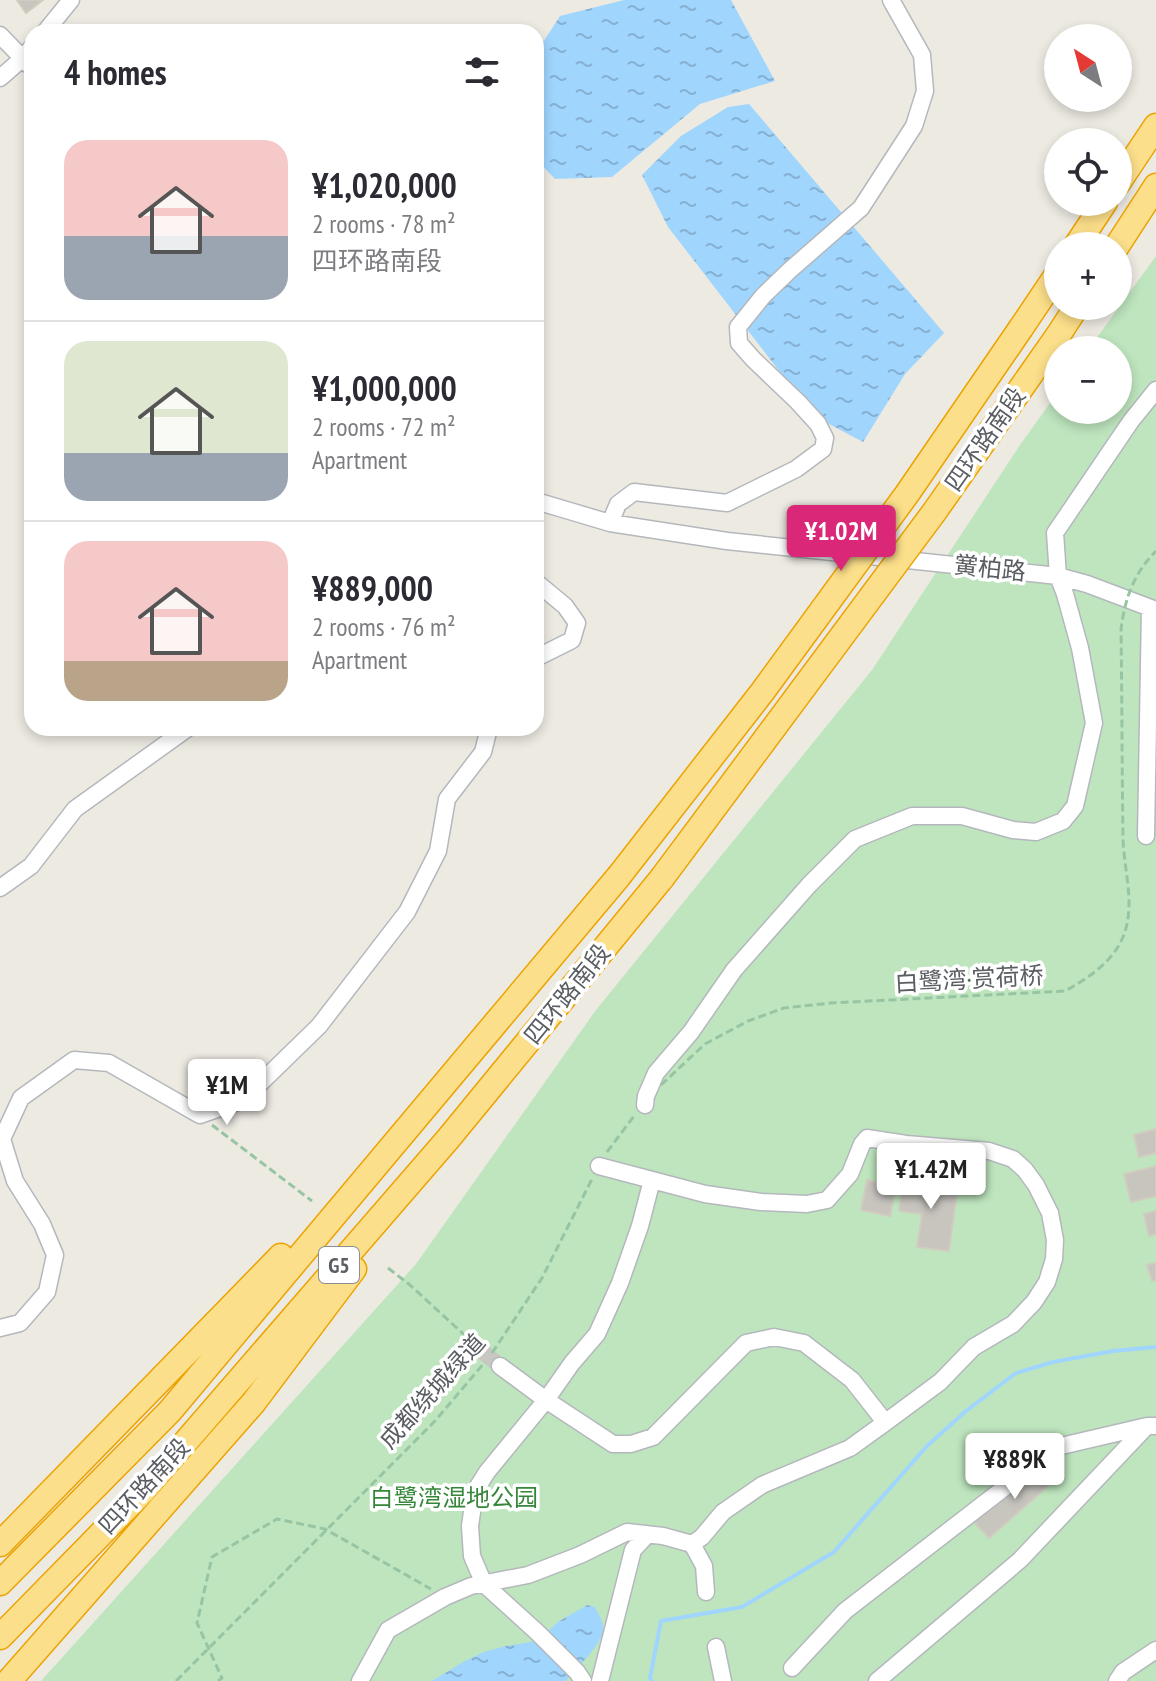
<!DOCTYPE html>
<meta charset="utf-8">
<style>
:root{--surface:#fff;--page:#f2f2f3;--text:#2b2b33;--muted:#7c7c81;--line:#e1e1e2;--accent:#db2777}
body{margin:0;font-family:"PT Sans Narrow","Noto Sans SC",sans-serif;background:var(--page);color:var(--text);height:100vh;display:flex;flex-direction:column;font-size:30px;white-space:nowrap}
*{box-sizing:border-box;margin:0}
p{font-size:26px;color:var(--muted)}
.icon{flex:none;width:44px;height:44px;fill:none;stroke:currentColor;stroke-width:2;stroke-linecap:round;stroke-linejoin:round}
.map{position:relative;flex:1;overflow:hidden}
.sheet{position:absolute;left:24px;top:24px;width:520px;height:712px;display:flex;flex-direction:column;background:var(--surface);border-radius:24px;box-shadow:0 4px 12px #0003}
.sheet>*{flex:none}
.needle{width:52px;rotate:324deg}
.buttons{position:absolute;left:1044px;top:24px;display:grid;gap:16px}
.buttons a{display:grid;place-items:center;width:88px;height:88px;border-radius:50%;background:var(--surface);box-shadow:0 4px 12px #0003;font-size:40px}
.price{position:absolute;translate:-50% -68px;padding:0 18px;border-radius:8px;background:#fff;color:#222;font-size:26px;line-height:52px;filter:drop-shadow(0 2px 4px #0008)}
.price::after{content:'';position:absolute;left:50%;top:48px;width:24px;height:18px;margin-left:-12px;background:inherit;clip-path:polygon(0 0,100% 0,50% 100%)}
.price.active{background:var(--accent);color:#fff}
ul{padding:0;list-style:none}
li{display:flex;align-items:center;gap:24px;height:200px;padding:0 40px}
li+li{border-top:2px solid var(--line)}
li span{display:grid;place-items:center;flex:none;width:224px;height:160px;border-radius:24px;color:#555}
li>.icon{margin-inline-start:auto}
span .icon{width:96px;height:96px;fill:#fffc;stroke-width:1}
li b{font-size:34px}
h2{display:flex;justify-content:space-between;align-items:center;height:96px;padding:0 40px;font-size:34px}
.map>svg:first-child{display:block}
.green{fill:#bee5be}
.water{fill:url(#water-ripples)}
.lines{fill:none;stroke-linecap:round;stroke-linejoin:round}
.stream{stroke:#a0d5fe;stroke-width:4}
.building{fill:#c8c5bf;stroke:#d1ccc0;stroke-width:2}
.minor-tunnel{stroke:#c8c7c2;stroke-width:16;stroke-dasharray:16 8;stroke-linecap:butt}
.minor-casing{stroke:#b4b8bc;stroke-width:19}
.highway-casing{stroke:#eca302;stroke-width:27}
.path{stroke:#97c5a4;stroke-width:3;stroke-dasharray:8 4;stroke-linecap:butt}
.minor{stroke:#fff;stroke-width:16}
.highway{stroke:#fcdf8a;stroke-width:24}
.highway-bridge-casing{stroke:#eca302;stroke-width:27;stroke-linecap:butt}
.path-bridge{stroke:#97c5a4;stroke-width:3;stroke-dasharray:8 4;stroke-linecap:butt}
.highway-bridge{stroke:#fcdf8a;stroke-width:24}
.labels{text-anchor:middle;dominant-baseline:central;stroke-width:7;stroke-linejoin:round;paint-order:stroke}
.shield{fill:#fff;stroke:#8c8e91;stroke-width:2}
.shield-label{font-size:22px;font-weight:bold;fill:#5a5e62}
.street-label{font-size:24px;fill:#5a5e62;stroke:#fff}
.park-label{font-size:24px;fill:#36863a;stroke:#fff}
</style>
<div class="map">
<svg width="1156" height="1681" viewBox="0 0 1156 1681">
<defs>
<pattern id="water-ripples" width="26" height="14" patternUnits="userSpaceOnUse" patternTransform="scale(2)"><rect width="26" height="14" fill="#a0d5fe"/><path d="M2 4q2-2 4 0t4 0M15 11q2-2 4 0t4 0" fill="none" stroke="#85b0d1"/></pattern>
</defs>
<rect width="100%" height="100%" fill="#edeae2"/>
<path class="green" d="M1156 256V1681H41L416 1264 596 1010 872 670 1020 445 1058 392V410H1118V350H1088Z"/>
<path class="water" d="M624 0H731L775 81 700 104 612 177 555 179 536 159V53L560 16Z
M749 104 944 333 905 374 863 442 814 416 668 227 642 175 681 136 728 107Z
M587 1605 595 1607C598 1613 602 1619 603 1626 606 1642 576 1668 566 1681H432L463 1662 484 1652 506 1646 531 1642 547 1632 558 1622Z"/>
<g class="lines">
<path class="stream" d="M652 1681 650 1678 661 1621 742 1607 834 1552 927 1446 966 1411 1016 1373 1053 1362 1113 1351 1156 1347"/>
</g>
<path class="building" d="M17 0H43L26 13Z
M1156 1129V1153L1139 1157 1134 1135Z
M1156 1166V1196L1131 1202 1124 1174Z
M903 1179 958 1185 949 1251 917 1247 922 1214 899 1211Z
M867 1180 896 1187 890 1216 861 1210Z
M1156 1211V1234L1149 1236 1144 1214Z
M1156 1263V1280L1152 1281 1147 1265Z
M1042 1463 1056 1479 989 1538 974 1522Z"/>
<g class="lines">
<path class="minor-tunnel" d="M483 1352 500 1366"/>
<g class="minor-casing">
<path id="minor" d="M45 32 71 0
M0 35 32 68
M0 78 23 58 32 47
M536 501 610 523 727 541 1058 576 1087 584 1156 610
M610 523 618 504 634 492 727 503 796 469 823 449 825 438 818 424 798 402 753 359 739 343 738 327 763 296 790 270 861 208 914 126 925 91 922 55 891 0
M536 582 565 606 577 623 572 640 536 658
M1146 836 1150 608
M0 888 31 866 75 809 188 728
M645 1105 646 1096 656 1073 691 1032 734 970 809 885 855 839 912 816H962L1013 830 1036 832 1063 821 1075 806 1094 723 1080 648 1065 594 1058 576 1055 533 1131 421 1156 390
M599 1166 705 1194 761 1202 807 1204 827 1200 850 1174 862 1144 867 1138 906 1144 989 1151 1013 1159 1025 1170 1036 1185 1050 1213 1055 1240 1054 1259 1047 1282 1034 1302 1013 1324 974 1347 940 1382 886 1422 850 1448 762 1485 723 1512 702 1537 692 1544
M0 1328 20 1323 47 1292 55 1255 42 1224 15 1181 2 1139 21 1098 74 1060 109 1063 200 1115 243 1100 319 1026 407 912 438 851 447 799 483 752 489 728
M500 1366 546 1400 613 1444H631L653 1437 746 1343 774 1337 804 1343 852 1380 885 1422
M716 1647 723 1681
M792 1668 845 1611 1057 1447 1147 1426H1156
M360 1681 388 1630 445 1597 471 1586 528 1575 580 1555 627 1532 663 1536 692 1544 704 1566 706 1592
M583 1681 577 1672 537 1632 484 1584 472 1556 470 1526 475 1491 487 1472 546 1400 572 1363 597 1334 620 1283 640 1226 652 1180
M600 1681 633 1550 647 1535
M877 1681 1020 1560 1146 1427
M1117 1681 1123 1672 1156 1650"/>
</g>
<g class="highway-casing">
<path id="highway" d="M1118 183 1156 126
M1076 246 1105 202
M1117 246 1156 186
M1021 328 1058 273
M1059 334 1077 306
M0 1544 281 1256
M0 1583 170 1411 619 876
M0 1637 144 1490 448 1139 662 878
M9 1681 254 1402 354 1269"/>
</g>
<path class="path" d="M212 1125 312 1201
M607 1152 634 1116
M388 1268 410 1285 483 1352
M492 1353 542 1278 592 1179
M176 1681 435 1421 485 1362
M218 1681 222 1678 197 1623 212 1557 277 1519 325 1529 431 1589"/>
<use href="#minor" class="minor"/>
<use href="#highway" class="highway"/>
<g class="highway-bridge-casing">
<path id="highway-bridge" d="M619 876 763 691 907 494 1021 328
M662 878 935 511 1059 334"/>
</g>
<path class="path-bridge" d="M661 1085 705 1044 748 1021 784 1008 831 1003 1065 991C1087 979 1113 962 1123 937 1136 905 1124 872 1123 839 1122 769 1122 699 1121 629 1125 598 1134 573 1156 551"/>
<use href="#highway-bridge" class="highway-bridge"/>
</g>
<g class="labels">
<rect class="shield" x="319" y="1247" width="40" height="36" rx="6"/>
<g class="shield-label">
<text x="339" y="1265">G5</text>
</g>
<g class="street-label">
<text transform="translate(985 439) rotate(-55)">四环路南段</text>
<text transform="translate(990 568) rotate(6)">黉柏路</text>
<text transform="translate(969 979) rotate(-3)">白鹭湾·赏荷桥</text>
<text transform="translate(567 994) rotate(-51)">四环路南段</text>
<text transform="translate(432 1391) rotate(-48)">成都绕城绿道</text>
<text transform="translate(144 1486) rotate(-47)">四环路南段</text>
</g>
<g class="park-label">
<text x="454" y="1497">白鹭湾湿地公园</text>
</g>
</g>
</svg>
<div class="buttons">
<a><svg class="needle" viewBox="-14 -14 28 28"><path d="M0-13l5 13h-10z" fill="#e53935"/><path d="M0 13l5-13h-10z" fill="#7c7c81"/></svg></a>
<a><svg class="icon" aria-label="locate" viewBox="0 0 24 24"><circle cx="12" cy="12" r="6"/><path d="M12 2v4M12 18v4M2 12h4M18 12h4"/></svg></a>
<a>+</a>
<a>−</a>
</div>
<b class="price active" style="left:841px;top:573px">¥1.02M</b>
<b class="price" style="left:227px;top:1127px">¥1M</b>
<b class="price" style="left:931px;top:1211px">¥1.42M</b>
<b class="price" style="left:1015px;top:1501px">¥889K</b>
<section class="sheet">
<h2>4 homes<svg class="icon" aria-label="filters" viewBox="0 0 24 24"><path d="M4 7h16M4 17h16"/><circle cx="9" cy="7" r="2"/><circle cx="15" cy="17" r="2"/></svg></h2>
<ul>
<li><span style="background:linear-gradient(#f6c9c9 60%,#9aa5b1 0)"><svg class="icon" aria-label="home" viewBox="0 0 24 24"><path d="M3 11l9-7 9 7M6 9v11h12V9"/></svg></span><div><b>¥1,020,000</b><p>2 rooms · 78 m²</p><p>四环路南段</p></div></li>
<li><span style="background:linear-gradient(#dfe7d0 70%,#9aa5b1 0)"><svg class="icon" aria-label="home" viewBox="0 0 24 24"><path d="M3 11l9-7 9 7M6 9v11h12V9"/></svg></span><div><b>¥1,000,000</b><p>2 rooms · 72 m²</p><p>Apartment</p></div></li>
<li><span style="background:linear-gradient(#f6c9c9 75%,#b9a48a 0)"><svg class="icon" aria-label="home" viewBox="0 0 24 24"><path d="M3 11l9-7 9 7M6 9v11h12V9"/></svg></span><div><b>¥889,000</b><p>2 rooms · 76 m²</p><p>Apartment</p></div></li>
</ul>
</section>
</div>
